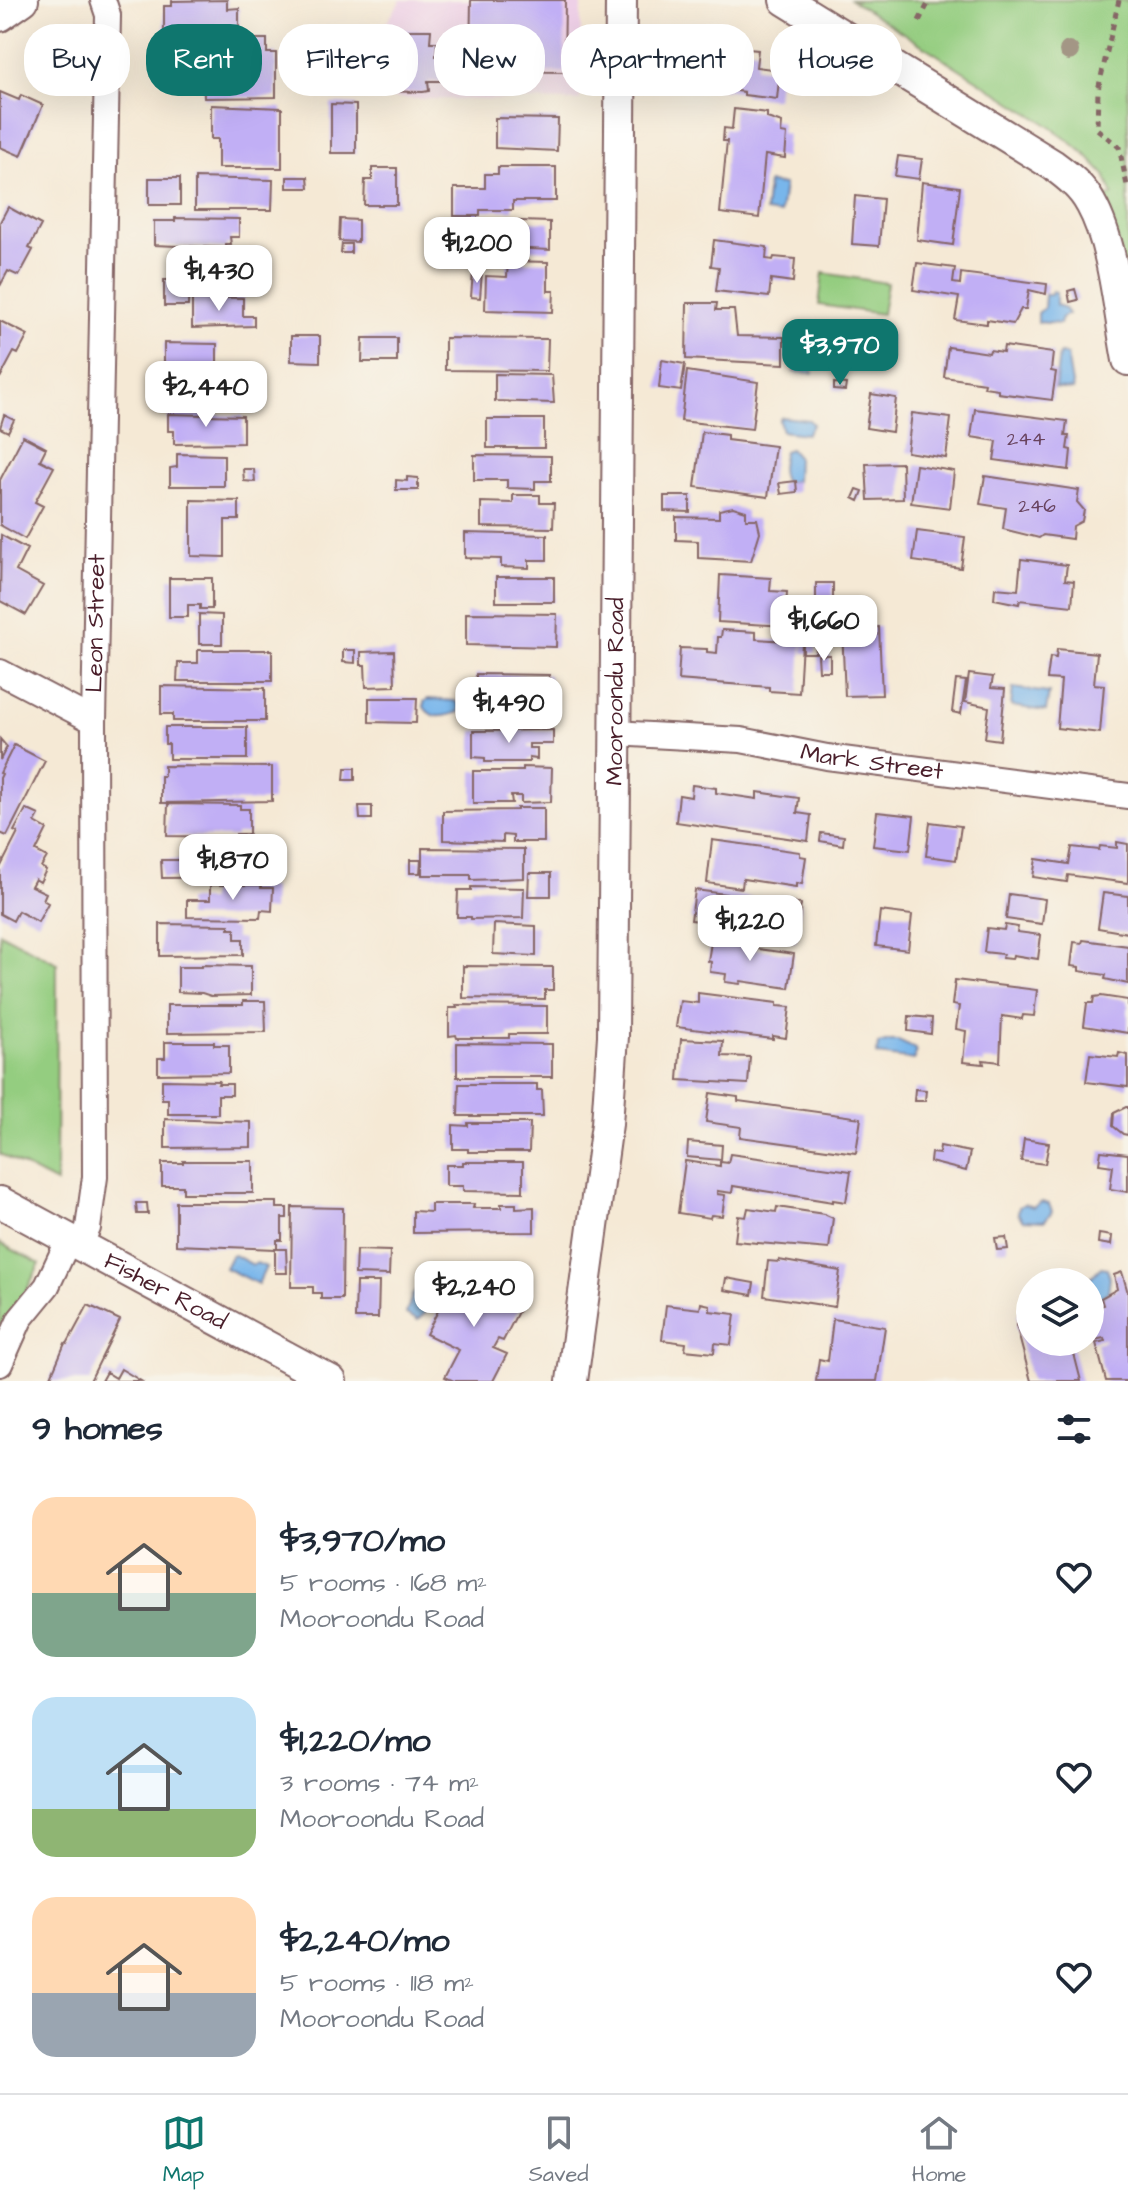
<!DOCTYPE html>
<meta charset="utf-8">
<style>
:root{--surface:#fff;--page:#f6f6f7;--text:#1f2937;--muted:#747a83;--line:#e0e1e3;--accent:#0f766e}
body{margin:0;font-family:"Architects Daughter",sans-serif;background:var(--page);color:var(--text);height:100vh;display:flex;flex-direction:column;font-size:30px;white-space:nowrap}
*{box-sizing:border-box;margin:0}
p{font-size:26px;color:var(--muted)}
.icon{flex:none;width:44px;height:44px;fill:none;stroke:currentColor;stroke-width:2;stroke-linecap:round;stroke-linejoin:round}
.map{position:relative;height:1381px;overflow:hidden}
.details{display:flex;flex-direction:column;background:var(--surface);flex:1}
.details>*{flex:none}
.hud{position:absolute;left:24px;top:24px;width:1080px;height:72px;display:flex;gap:16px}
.controls{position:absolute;left:1016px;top:1268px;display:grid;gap:16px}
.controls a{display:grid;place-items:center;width:88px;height:88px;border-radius:50%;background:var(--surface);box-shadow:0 8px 32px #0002;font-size:40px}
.price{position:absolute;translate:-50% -68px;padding:0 18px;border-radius:16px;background:#fff;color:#222;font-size:26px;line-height:52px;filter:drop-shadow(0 2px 4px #0008)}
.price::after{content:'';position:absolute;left:50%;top:48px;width:24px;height:18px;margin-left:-12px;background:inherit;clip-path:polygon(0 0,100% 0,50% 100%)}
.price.selected{background:var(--accent);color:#fff}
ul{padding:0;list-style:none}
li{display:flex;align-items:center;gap:24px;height:200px;padding:0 32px}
li span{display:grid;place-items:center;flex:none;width:224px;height:160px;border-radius:24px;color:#555}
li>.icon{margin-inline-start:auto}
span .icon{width:96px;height:96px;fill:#fffc;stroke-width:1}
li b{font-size:34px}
h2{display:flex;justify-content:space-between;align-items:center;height:96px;padding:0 32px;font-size:34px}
.pill{padding:0 28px;border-radius:32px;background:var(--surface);box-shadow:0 8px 32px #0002;font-size:28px;line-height:72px}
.pill.selected{background:var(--accent);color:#fff}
.menu{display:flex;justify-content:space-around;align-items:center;height:112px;border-top:2px solid var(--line);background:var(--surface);font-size:22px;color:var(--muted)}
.menu a{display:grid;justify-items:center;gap:4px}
.menu .selected{color:var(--accent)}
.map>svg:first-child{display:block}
.built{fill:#eed0e7}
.green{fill:#94cd80;stroke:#6f7656;stroke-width:2}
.water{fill:#78b6eb;stroke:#616a8b;stroke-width:2}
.building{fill:#c1aff5}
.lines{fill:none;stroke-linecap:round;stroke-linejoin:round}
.minor-casing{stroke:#866666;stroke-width:28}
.tertiary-casing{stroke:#866666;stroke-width:34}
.path{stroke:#866666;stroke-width:5;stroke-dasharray:6 6;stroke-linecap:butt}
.minor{stroke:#fff;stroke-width:24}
.tertiary{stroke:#fff;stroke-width:30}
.tree{fill:#a39685}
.labels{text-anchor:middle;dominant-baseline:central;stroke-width:8;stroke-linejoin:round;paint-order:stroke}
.number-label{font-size:20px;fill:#68435e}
.street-label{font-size:24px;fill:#4a1f2b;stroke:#f7f3e8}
</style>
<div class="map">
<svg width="1128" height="1381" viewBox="0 0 1128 1381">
<rect width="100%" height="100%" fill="#f7f3e8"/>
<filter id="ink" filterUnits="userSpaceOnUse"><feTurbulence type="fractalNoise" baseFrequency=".0125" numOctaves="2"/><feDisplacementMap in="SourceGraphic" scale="16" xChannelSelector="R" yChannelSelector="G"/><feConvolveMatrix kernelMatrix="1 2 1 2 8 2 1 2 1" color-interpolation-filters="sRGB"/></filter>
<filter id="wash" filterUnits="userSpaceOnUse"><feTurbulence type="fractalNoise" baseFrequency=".006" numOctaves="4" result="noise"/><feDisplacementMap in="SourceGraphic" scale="32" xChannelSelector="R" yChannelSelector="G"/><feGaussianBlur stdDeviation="1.8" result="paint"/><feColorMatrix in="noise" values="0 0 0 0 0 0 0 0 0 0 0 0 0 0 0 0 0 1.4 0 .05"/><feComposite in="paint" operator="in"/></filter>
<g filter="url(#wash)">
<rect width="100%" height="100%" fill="#f5e9d5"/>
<path class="built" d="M401 0H581L580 101 361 98 363 59Z"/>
<path class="green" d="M851 0H1128V360L1091 202 1113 195 1105 175 1083 152 1048 125Z
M823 273 887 283 882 314 819 305Z
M0 933 57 963 56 1183 0 1154Z
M0 1243 40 1264 0 1341Z"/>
<path class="water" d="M768 183 784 185 780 214 765 212Z
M1052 291 1056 292V305L1063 307 1068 314 1062 317 1060 324 1038 322V313L1044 308 1045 295H1051Z
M794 332H814L813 373 794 372V361H799V345L794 344Z
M1059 354 1067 355 1073 390 1055 388Z
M236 383 265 387V395L261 398 236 397 233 390Z
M782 417 809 420 813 424 806 434 782 431 779 420Z
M790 449 797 457 796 481 785 482C779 474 781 460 784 451Z
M1013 688 1049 693 1046 711 1011 706Z
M428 699 455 701 459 705V712C445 716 433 721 424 707V702Z
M890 1041H898L916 1049 914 1060 877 1055 878 1044Z
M1042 1202 1049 1204 1052 1212 1044 1221 1023 1220 1018 1214 1019 1207 1024 1204 1033 1207Z
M234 1255 253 1265 257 1263 266 1267 258 1284 225 1268 231 1256Z
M1101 1267 1107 1268 1110 1278 1108 1292 1095 1300 1090 1301 1088 1280Z
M423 1280 436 1286 432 1293 433 1305 418 1320 406 1314 412 1296Z"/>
<g id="blocks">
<path class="building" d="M227 0V9L239 8V39H267V53H276V97L204 98 203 63H239V44H208V36H194V49H164V6H172V1Z
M471 0H565L564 72 499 71 500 60H470Z
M395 30H431L430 42H437L436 56H441V66H446V81H428L429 91 423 92 368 91V74H382V66H394L395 59H382L383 43H396Z
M694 44 758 50 756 67 780 70 777 99 744 95V92L676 83 680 50 693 51Z
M0 92 19 100 21 95 43 105 21 156 0 147Z
M331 104 356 105V153H331Z
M211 105 282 108V168H218V139H211Z
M734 109 767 113V118L782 123 781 133 787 134 785 158 765 155 759 218 720 213 727 141H723L724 128 732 129Z
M495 118 558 119 557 151 495 148Z
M898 156 922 159 919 179 895 176Z
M498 167H556V201H513V210H480V216H454V188H485V174H498Z
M372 168H397V205H364L365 180H372Z
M287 177H308L309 188H287Z
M149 178H180V205H149Z
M195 178 273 180 272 210H195Z
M922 182 960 187 953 245 917 240Z
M855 196 883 199 879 246 852 244Z
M8 207 41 225 29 248 33 250 19 276 8 271 0 286V222Z
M175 218 239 219V237H230L231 244H226V248L154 245V221H175Z
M340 219 358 220V242L339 241Z
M489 220 550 222V250L470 246V222Z
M714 240 767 247 766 259 773 260 774 257 795 259 793 282 771 279 769 297 716 291 719 267 711 266Z
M342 244H351V253H341Z
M192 257 256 260V287L192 288V279H189L188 306H164V280H174V259L192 260Z
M508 261 548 262V291H554L553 312 485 310 486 276 507 277Z
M917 263 955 268 953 283 960 284 961 273 1047 284 1046 294 1029 290 1026 309H1021L1013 324 987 320V324L955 320 959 297 913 290Z
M473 272H482L480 298 471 297Z
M1075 289 1078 300 1070 302 1068 291Z
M192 297 243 298V316H254V326L192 328Z
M687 303H717L716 310H734L737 336 784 337V364L686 359Z
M0 321 28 335 18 354 14 352 0 378Z
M868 331 891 334 886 372 863 368Z
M291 336H320V362L291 361Z
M363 338H397V362H362Z
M445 338 548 339 547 371 445 370Z
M164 343 217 344V369L202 370V399H170V374L164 373Z
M1004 346 1053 353 1051 371 1056 372 1052 400 998 393V389L984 387 985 383 944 377 948 347 989 353 990 350 1003 352Z
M662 360 685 364 681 391 659 388Z
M687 371 758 382 752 429 681 421Z
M495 374 552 375 554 403 495 401Z
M834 383 846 384 845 391 834 390Z
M871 394 896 398 892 432 866 428Z
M975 409 1067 421 1065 436H1069L1067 449 1071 450 1069 470 994 460 997 441 971 437Z
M912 413 951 418 946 458 907 452Z
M168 414 243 416V443L174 444V431H168Z
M4 415 14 420 8 432 0 428Z
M487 419H544V448H487Z
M702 432 727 435V440L775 446 768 497 695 487Z
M23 436 46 448 40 460 54 467 35 502 43 506 25 539 0 525V480Z
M177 454 224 455V486H170V468L177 467Z
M474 455 551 456V481H535V489L507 488V480H474Z
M902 463 903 499 868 500 866 464Z
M916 465 954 471 950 508 911 503Z
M243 469H254L255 482 244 481Z
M985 476 1079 490 1077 502 1084 510 1082 521 1073 526 1072 539 1043 535 1039 538 1003 529 1006 508 980 504Z
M407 477 418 478V490H396V480L407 481Z
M796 481 797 492 781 494 779 483Z
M857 489 863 491 859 501 853 498Z
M513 495H540V503H554L553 528 481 527V502L513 503Z
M664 496H690V512L664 511Z
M191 500 239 501V520H225V557L191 556Z
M733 507 746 511V519H757L760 532 751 561 698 558V541L676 540V517L719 518V510Z
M917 531 965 537 961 568 913 561Z
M465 533 547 535V560H529V568L501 567V559L465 558Z
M1 535 27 549 16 571 43 586 26 615 0 601Z
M1021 559 1067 565 1065 580 1074 581 1072 606 1020 600 1019 604 994 599 995 588 1018 590Z
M720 575 771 578 770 591 787 592 785 626 718 622Z
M496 577H554V602H496Z
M169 578H212V609H200V605H188V617H169Z
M816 583H833V615L816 614Z
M466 613 557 614 556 647 466 645Z
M199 614 222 615V644H199Z
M879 627 882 695 845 696 842 628Z
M722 630 756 632V639L802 642 799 693 769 691V687L678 680 680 648 707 649V652L717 653 718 637H721Z
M815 636 816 653H803V637Z
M1057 649 1097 653 1094 684 1104 685 1100 733 1057 728 1061 680 1047 679 1050 657 1056 658Z
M198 650H272V681H177L178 663H198Z
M343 650H355V663L343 662Z
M394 651 395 686 366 687 365 665H361V652Z
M818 655H830V671H819Z
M476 674 549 675V695H553V721L476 720Z
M969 674 993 677 991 688 1005 689 1000 740 985 738 989 707 965 702Z
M956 680 966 681 961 714 952 712Z
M161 686 265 688V721H173V714H161Z
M369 698H417L416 723 369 722Z
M165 727H247V759H169V744H165Z
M553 730V744H529V748H537V759L529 758V762H485V758L473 757V731Z
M0 739 7 747 0 760Z
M14 745 45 761 7 836 0 833V778L2 774 0 773Z
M164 766 272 767V801L161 803V776H164Z
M523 767 552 768 551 802 521 803V796H511L512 803H473V771H523Z
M345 768H355V780H344Z
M692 785 716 788V793L757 799V792L799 798 797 813 811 815 808 841 676 822 679 795 691 797Z
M168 804 240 805V809H249V834H236V837L167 836Z
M359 806H372V819H360Z
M517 808H544V842H513V836L503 835V842L443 840V811L517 810Z
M26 809 39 815 35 822 47 829 36 851 47 857 41 867 46 870 40 882 35 879 31 886 46 893 43 900 48 903 38 922 18 911 13 921 0 914V868L18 833 14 831Z
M877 812 914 816 910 850 873 846Z
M930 822 961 826 956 860 926 856Z
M821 833 844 836 843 845 820 841Z
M712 840 800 852V856L806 857 802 884 796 883V887L743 879 742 888 707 883Z
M1117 842 1128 844V883L1068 875 1067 882 1033 877 1036 859 1069 864 1072 847 1099 850 1100 846 1117 848Z
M185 846 251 847V849H263V877L162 878 161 860H185Z
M422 848 524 849V878L471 880V875H422Z
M410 860H421L420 873H410Z
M529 873H551V896H528Z
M210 885H261V888H273L272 911 261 910 260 918 187 917V900H210Z
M471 887 524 888 523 918 471 919V917H457L458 890H471Z
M695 890 801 904 796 942 700 929 701 921 691 920Z
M1103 893 1128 896V933L1098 928Z
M1009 894 1045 899 1042 924 1006 919Z
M880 911 912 915 908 950 876 946Z
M160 924 229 925V929H235V939H243V955L160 956Z
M494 924 536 926V956L493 954Z
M1005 925 1018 927 1017 932 1041 935 1038 959 1013 955 1012 959 1002 958 1003 954 984 952 987 928 1004 930Z
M712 936 745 941 744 947 794 954 789 988 741 981 740 984 725 982 726 974 710 972 711 962 708 961Z
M1083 940 1128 946V984L1105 979 1106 975 1079 971V967L1071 966 1074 942 1082 943Z
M202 965 251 966V995L211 996 202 993 178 992V967H202Z
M463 966 553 967V990H545V999L463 998Z
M955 980 1037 990 1034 1016 1023 1015 1022 1019 1002 1016 1000 1062 983 1060 984 1064 963 1062 966 1031 956 1029 959 1006 952 1005Z
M698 993 777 1003V1006L790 1007 786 1038 773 1036V1039L676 1027 680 1001 698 1003Z
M1101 996 1128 1000V1033L1084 1026 1087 1003H1093L1094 997Z
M243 1001H265L266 1032 167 1033V1005H243Z
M456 1005 547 1006V1034H509V1038H457L456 1035 449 1036V1008H457Z
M909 1016 932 1018 931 1034 908 1031Z
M681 1039 723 1041 722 1056 750 1057 748 1084 678 1080Z
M165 1042H214V1045H229V1073L158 1074V1058H165Z
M457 1043 552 1044V1077H457Z
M1119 1053 1128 1055V1087L1086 1082 1090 1054 1118 1057Z
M162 1080 219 1081 218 1084H232V1095H218V1114H168V1099H162Z
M459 1084H537V1090H542L543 1116H458Z
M915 1089 926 1090 925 1101H914Z
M710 1093 738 1097V1101L861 1118 856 1153 740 1137 741 1127 706 1122Z
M1126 1107H1128V1135L1123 1134 1113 1126 1114 1113Z
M165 1119 251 1122V1147L165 1148Z
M468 1123H530L529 1152H468V1149H453V1125L468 1126Z
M1024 1139 1049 1143 1045 1164 1021 1161Z
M688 1142 722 1145 721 1160 687 1157Z
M940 1146 970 1152 966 1171 930 1162 931 1153 939 1154Z
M1101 1151 1128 1154V1192L1110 1189 1113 1166 1099 1164Z
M730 1154 851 1171 846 1202 833 1200V1202L733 1186 732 1193 717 1191V1194L725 1195 722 1216 711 1215 710 1218 678 1213 685 1161 720 1166V1162L728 1163Z
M183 1161H253V1193H183V1186H162V1163H183Z
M463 1162H523V1192L463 1191V1186H446V1165H463Z
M176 1202H277V1208H287V1218H282V1240H277V1249H286L287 1273H275V1249L176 1245Z
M136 1203H147L148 1214H137Z
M431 1204H474L473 1208H501V1204H516V1208L534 1207V1232L413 1233V1211L431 1212Z
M292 1207 343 1208 342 1299H321V1293H313V1287H291Z
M777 1207 824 1214 833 1218 829 1249 735 1241 738 1216 746 1217 748 1208 776 1212Z
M1099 1234 1112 1236 1111 1245 1098 1243Z
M1006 1237 1008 1249 997 1250 995 1238Z
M356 1250 390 1251 389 1275 355 1274Z
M779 1260 840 1271 835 1307 764 1296 768 1261 779 1262Z
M1122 1272 1128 1293V1381H1106L1096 1343 1105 1341 1104 1338 1090 1341V1311L1103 1305 1101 1298 1117 1289 1114 1275Z
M726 1278 754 1283 752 1295 724 1290Z
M454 1280H476L522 1304 503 1341 498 1339 493 1348 507 1354 493 1381H454L445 1377 459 1350 426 1334Z
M356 1282H379L378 1318H355Z
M701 1303 710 1305V1311L735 1314 731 1345 715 1343 714 1353 685 1350 686 1343 662 1340 666 1305 700 1309Z
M88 1305 120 1320 90 1381H49L65 1343 67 1344Z
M1030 1307V1342H1071L1081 1381H1031L1016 1325 1019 1324 1017 1315 1027 1312 1026 1308Z
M833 1319 885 1327 877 1381H816L819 1359 828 1361Z
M121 1369 141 1381H101L106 1372 116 1378Z"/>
</g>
</g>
<g filter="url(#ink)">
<use href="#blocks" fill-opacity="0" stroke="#866666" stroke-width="2"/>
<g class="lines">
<g class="minor-casing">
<g id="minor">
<path d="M0 672 94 721"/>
<path id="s1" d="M614 733 741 740 827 757 1128 796"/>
<path id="s2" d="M80 1245 88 1228 95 1177 94 721 108 15 103 0"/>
<path d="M0 1364 20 1319 47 1286 69 1239"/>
</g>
</g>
<g class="tertiary-casing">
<g id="tertiary">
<path d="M785 0 1053 165C1068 176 1082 187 1091 204 1114 245 1119 313 1128 360"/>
<path d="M0 16 23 0"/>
<path id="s3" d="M0 1202 331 1381"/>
<path id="s4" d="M572 1381 607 1124 613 1036 621 0"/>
</g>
</g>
<path class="path" d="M1119 0 1098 90 1097 129 1119 147 1128 190
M919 21 930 0"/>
<use href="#minor" class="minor"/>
<use href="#tertiary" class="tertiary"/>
</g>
<circle class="tree" cx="1069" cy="51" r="10"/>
</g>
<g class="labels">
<g class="number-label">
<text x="1026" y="439">244</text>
<text x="1037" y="506">246</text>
</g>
<g class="street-label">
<text stroke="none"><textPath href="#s2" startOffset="624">Leon Street</textPath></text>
<text stroke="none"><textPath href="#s4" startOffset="692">Mooroondu Road</textPath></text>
<text stroke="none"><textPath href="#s1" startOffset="260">Mark Street</textPath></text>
<text stroke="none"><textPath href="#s3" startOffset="188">Fisher Road</textPath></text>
</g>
</g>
</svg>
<div class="controls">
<a><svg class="icon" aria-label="layers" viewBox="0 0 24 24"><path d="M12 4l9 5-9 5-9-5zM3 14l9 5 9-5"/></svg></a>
</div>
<b class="price" style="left:477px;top:285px">$1,200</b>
<b class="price" style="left:219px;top:313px">$1,430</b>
<b class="price selected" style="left:840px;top:387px">$3,970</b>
<b class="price" style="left:206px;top:429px">$2,440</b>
<b class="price" style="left:824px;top:663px">$1,660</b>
<b class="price" style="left:509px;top:745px">$1,490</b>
<b class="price" style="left:233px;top:902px">$1,870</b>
<b class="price" style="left:750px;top:963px">$1,220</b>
<b class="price" style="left:474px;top:1329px">$2,240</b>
<div class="hud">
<a class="pill">Buy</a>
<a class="pill selected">Rent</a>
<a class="pill">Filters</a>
<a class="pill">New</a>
<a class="pill">Apartment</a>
<a class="pill">House</a>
</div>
</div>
<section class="details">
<h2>9 homes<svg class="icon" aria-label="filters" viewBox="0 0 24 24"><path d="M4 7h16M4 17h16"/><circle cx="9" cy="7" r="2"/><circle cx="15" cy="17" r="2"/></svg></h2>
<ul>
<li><span style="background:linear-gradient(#ffd9b3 60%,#7fa58c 0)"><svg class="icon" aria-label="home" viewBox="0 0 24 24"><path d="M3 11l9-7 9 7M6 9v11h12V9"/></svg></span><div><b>$3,970/mo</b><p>5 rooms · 168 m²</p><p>Mooroondu Road</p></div><svg class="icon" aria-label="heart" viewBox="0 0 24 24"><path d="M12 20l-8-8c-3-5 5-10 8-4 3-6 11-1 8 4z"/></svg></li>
<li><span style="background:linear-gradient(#bfe0f5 70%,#8fb573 0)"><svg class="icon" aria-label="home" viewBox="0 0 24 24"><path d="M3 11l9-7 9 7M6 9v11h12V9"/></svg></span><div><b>$1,220/mo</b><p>3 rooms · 74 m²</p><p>Mooroondu Road</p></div><svg class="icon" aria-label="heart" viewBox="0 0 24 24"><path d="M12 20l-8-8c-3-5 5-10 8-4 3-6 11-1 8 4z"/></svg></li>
<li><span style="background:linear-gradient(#ffd9b3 60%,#9aa5b1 0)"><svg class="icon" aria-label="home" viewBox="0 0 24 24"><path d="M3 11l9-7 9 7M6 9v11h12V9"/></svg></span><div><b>$2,240/mo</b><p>5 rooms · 118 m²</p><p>Mooroondu Road</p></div><svg class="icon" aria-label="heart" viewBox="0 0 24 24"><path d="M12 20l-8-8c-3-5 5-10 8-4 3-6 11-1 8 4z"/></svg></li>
</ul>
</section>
<nav class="menu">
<a class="selected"><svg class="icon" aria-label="map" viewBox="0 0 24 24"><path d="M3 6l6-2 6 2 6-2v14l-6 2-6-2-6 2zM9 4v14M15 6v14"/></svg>Map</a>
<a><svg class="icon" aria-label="saved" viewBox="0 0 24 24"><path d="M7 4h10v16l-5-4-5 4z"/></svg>Saved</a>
<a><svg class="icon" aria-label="home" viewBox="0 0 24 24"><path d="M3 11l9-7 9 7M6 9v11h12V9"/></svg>Home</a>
</nav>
